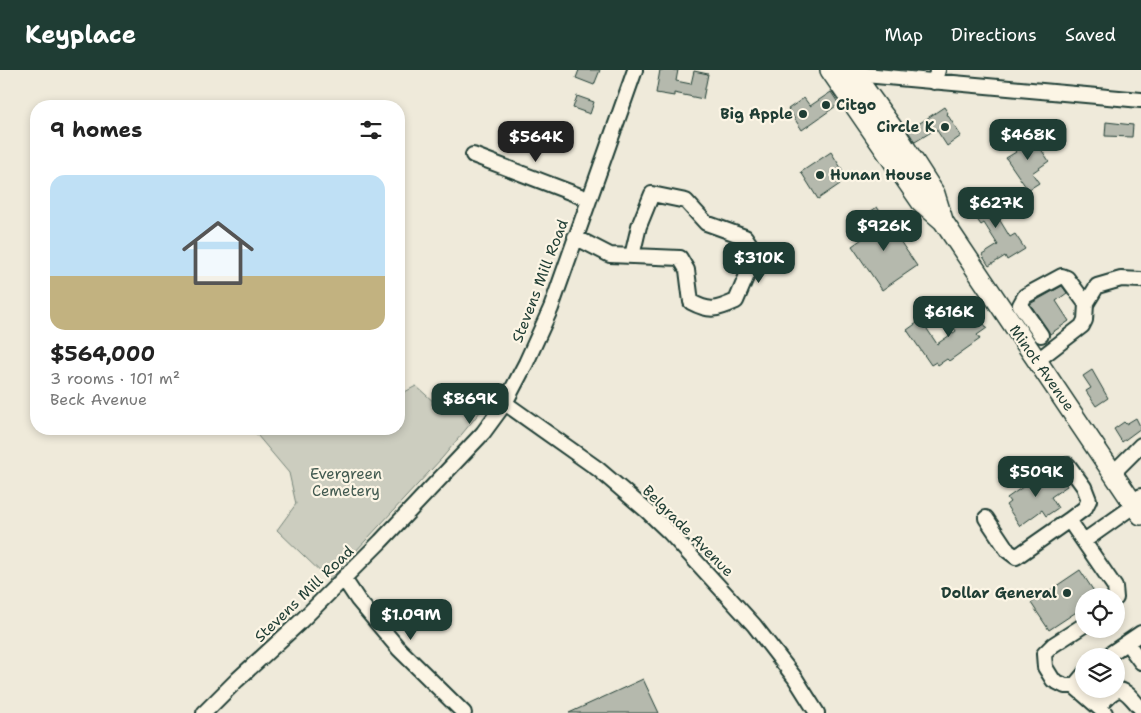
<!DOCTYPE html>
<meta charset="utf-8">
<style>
:root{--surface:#fff;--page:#f2f2f2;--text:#222;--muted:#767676;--accent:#1f3d34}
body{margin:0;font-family:"Shantell Sans",sans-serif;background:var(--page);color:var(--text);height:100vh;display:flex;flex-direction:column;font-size:19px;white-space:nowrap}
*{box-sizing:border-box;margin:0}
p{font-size:16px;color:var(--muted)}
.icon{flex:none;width:28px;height:28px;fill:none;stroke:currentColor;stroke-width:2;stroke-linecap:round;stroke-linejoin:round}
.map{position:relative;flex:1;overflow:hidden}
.drawer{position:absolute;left:30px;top:30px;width:375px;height:335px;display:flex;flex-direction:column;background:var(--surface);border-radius:20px;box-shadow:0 2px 8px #0003}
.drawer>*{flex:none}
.controls{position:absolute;left:1075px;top:518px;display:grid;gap:10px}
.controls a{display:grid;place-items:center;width:50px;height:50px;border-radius:50%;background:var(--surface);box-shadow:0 2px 8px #0003;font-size:25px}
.price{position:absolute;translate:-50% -42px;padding:0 11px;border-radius:10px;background:var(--accent);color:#fff;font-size:16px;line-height:32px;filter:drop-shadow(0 1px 2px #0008)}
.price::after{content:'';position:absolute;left:50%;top:30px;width:15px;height:11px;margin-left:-8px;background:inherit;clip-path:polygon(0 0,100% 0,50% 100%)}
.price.on{background:#222;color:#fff}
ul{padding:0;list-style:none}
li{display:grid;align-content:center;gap:10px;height:265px;padding:0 20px}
li span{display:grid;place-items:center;height:155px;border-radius:15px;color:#555}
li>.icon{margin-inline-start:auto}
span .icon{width:90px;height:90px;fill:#fffc;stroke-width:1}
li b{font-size:21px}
h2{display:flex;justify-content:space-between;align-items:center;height:60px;padding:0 20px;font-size:21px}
header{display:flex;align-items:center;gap:30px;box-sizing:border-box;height:70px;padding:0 25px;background:var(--accent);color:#fff}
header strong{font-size:24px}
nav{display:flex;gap:28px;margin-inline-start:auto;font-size:18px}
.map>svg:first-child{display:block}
.green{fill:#cccdbf;stroke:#76857a}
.building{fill:#b5b9ad;stroke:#1f3d34}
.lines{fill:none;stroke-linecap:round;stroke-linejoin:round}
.minor-casing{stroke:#1f3d34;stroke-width:18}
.major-casing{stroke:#1f3d34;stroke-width:22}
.minor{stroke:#fcf5e5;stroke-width:14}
.major{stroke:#fcf5e5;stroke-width:19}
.poi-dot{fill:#1f3d34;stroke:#fcf5e5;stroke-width:2}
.labels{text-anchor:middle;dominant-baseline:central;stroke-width:4.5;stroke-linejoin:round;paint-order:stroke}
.poi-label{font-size:15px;font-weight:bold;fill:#1f3d34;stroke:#fcf5e5;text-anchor:end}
.street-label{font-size:15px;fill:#1f3d34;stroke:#fcf5e5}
.park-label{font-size:15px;fill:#425a50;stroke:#fcf5e5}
</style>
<header>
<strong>Keyplace</strong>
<nav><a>Map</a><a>Directions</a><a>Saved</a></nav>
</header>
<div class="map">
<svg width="1141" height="643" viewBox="0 0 1141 643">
<rect width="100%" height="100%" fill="#efeada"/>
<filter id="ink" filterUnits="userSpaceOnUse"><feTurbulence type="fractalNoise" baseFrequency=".02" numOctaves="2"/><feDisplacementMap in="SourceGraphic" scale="10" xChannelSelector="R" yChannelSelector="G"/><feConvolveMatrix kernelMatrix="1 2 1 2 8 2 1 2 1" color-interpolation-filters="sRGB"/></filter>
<g filter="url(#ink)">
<path class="green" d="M416 316 444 341 462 322 485 336 443 387 329 510 277 460 296 434 289 403 252 359H399V325Z"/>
<path class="building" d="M579 0H600L594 15 576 8Z
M660 0H678L676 11 691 14 694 1 708 4 703 29 674 23V26L656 23Z
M831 22 839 34 802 60 788 39 804 28 810 36Z
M577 26 594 32 590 44 573 38Z
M944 37 948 43 947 44 961 66 947 76 936 59 915 72 908 61Z
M1106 52 1133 55 1132 67 1105 66Z
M1032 66 1049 91 1032 103 1039 113 1028 120 1006 88 1016 82 1013 78Z
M831 82 843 101 835 107 840 114 818 129 801 102Z
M985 122 988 126 993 122 1004 139 996 144 1010 167 1015 164 1025 179 1007 190 1005 186 989 196 982 185 998 175 984 153 981 155 970 139 977 135 974 130Z
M877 137 917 196 882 220 852 176 875 160 864 146Z
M1062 216 1067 223 1056 231 1069 251 1050 264 1030 234Z
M973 239 987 258 977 265 980 269 949 291 947 289 938 295 936 292 931 295 907 260 921 250 937 274 956 261 951 254Z
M1092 300 1108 328 1096 336 1086 321 1091 318 1083 306Z
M1136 348 1141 358 1122 372 1114 359 1124 352 1126 354Z
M1054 400 1067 416 1051 427 1058 438 1046 446 1042 440 1020 456 1006 435 1010 432 1007 428 1037 407 1039 410Z
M1080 500 1097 526H1084V537L1049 560 1031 533Z
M643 609 659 643H569Z"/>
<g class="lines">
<g class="minor-casing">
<path id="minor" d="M854 4 1141 30
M934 12 938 0
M473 85 588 129
M575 167 610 185 680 188 687 200 691 232C710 242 716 240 736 231L750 198 753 179 745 167 706 153 686 131 652 124 639 156 632 186
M1041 265 1020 235 1025 226 1062 206 1067 208 1086 234
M1038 290 1082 256 1085 250 1086 234 1097 216 1121 209 1141 210
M505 333 598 399 647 441 670 463 754 555 795 608 817 643
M1068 395 1084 417 1089 430 1085 438 1069 450 1115 517 1116 528
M1113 403 1141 375
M986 448 1008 481 1016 487 1069 450
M1084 471 1135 435 1141 426
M344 509 358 530 399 579 464 643
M1084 555 1053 575 1044 584 1045 597 1053 610 1065 616H1074L1105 643
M1127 573 1141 592
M1107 586 1141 563
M1074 616 1084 604
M1099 637C1119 612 1123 617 1141 639
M204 643 237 610 299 553 381 471 483 363 505 333 526 293 551 238 635 0"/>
</g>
<g class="major-casing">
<path id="major" d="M830 0 921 132 943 151 1141 445
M851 0 892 57 935 124 943 150"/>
</g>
<use href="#minor" class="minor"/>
<use href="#major" class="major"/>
</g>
</g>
<g class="poi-dot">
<circle cx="826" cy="35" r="5"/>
<circle cx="803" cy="44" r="5"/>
<circle cx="945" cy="57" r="5"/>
<circle cx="820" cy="105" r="5"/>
<circle cx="1067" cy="523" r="5"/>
</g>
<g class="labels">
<g class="poi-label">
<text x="836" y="35" text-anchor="start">Citgo</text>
<text x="793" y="44">Big Apple</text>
<text x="935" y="57">Circle K</text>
<text x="830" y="105" text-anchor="start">Hunan House</text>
<text x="1057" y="523">Dollar General</text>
</g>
<g class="street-label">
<text transform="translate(540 211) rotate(-69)">Stevens Mill Road</text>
<text transform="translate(1042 298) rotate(55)">Minot Avenue</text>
<text transform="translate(688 461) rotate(45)">Belgrade Avenue</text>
<text transform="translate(304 524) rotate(-44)">Stevens Mill Road</text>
</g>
<g class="park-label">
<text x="346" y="404">Evergreen<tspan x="346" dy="17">Cemetery</tspan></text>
</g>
</g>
</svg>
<div class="controls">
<a><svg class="icon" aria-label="locate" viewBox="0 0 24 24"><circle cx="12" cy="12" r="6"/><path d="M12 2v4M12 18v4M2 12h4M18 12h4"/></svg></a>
<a><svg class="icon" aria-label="layers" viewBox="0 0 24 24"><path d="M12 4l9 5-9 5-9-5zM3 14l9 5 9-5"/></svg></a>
</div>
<b class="price" style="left:1028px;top:91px">$468K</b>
<b class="price on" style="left:536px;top:93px">$564K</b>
<b class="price" style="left:996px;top:159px">$627K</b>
<b class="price" style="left:884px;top:182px">$926K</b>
<b class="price" style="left:759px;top:214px">$310K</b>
<b class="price" style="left:949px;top:268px">$616K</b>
<b class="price" style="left:470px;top:355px">$869K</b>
<b class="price" style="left:1036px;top:428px">$509K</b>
<b class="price" style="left:411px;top:571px">$1.09M</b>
<section class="drawer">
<h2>9 homes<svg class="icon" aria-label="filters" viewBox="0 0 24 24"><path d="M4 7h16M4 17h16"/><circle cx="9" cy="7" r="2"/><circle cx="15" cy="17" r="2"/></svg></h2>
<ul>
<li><span style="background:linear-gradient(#bfe0f5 65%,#c2b280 0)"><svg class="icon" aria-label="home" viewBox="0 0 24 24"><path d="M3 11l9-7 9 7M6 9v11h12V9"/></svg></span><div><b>$564,000</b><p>3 rooms · 101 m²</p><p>Beck Avenue</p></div></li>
</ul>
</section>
</div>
